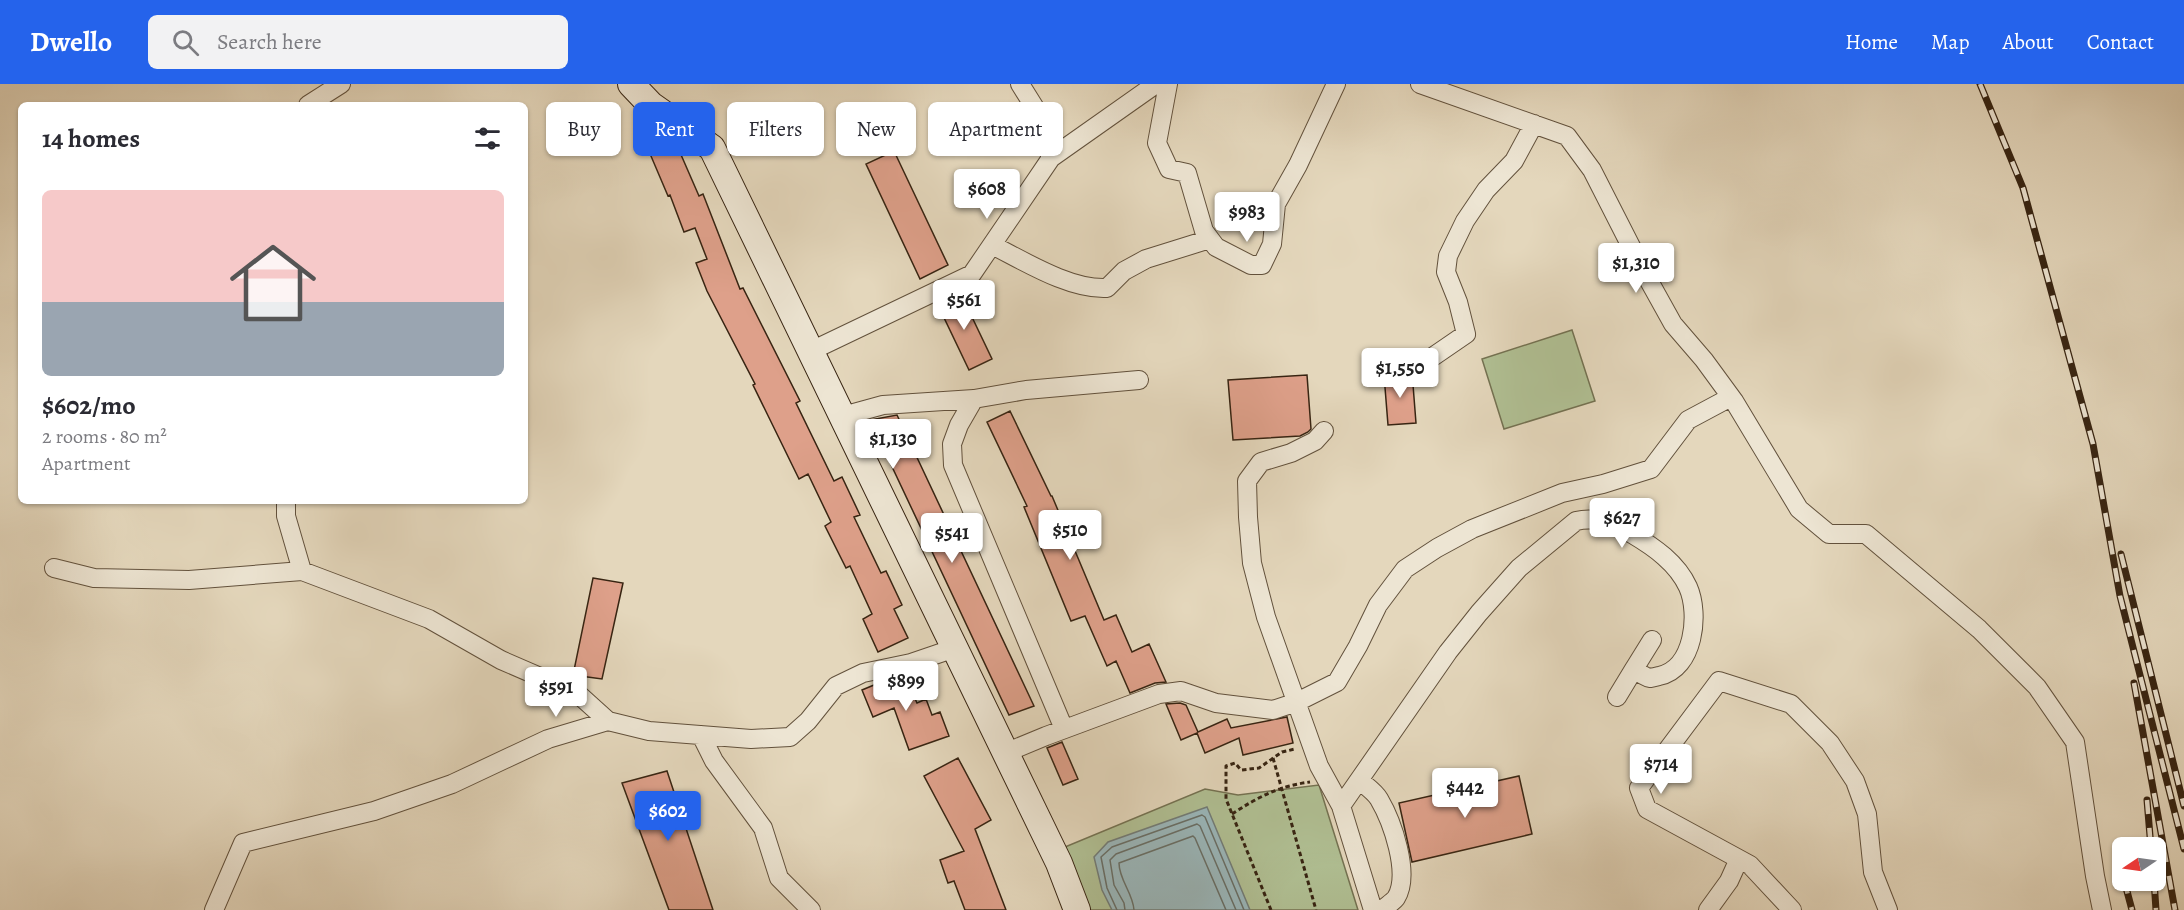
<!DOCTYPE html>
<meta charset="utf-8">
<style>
:root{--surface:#fff;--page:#f2f2f3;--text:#2b2b33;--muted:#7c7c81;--line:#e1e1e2;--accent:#2563eb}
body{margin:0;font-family:Alegreya,serif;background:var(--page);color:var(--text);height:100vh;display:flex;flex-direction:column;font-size:22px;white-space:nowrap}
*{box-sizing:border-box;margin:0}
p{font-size:20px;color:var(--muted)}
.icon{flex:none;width:33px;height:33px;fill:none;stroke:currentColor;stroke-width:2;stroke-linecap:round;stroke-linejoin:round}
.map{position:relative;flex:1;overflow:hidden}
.sheet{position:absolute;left:18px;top:18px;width:510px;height:402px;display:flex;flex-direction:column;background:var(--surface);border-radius:9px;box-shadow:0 2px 4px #0004}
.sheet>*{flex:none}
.guide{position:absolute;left:546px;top:18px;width:570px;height:54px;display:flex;gap:12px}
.needle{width:39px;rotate:257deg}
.tools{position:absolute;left:2112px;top:753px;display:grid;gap:12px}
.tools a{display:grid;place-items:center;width:54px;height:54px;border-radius:9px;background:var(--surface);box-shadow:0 2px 4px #0004;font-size:30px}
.price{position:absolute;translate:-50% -51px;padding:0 14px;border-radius:6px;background:#fff;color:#222;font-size:20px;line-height:39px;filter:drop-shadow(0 2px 3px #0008)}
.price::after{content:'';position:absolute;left:50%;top:36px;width:18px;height:14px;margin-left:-9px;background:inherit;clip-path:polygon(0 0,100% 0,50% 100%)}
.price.selected{background:var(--accent);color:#fff}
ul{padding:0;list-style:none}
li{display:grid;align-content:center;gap:12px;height:318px;padding:0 24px}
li+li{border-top:2px solid var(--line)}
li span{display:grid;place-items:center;height:186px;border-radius:9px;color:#555}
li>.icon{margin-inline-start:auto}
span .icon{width:108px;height:108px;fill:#fffc;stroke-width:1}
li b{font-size:26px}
h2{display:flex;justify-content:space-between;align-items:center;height:72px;padding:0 24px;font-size:26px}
.chip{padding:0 21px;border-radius:9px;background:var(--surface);box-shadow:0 2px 4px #0004;font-size:21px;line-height:54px}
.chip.selected{background:var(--accent);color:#fff}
header{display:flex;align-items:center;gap:36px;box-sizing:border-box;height:84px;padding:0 30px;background:var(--accent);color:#fff}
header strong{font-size:28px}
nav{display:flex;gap:33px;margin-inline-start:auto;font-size:21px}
.search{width:420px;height:54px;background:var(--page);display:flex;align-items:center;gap:15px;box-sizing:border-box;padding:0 21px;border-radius:9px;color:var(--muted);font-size:22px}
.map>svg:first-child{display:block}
.green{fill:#b0bf93;stroke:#747252;stroke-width:1.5}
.water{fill:#9ab7bb;stroke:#727c77;stroke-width:1.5}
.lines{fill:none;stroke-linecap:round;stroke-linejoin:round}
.shore{stroke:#686e66;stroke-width:1.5}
.building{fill:#dea08a;stroke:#372412;stroke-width:1.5}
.street-casing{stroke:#62513c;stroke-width:20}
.secondary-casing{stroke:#372412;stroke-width:28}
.path{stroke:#372412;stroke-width:3;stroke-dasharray:4.5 3;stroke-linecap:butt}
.street{stroke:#ede5d3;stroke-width:18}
.secondary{stroke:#ede5d3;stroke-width:26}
.rail-casing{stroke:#372412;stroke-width:7}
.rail{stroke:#ede5d3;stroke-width:4.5;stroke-dasharray:14;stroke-linecap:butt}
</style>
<header>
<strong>Dwello</strong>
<div class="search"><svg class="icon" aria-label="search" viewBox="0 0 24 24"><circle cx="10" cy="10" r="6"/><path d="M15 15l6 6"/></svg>Search here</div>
<nav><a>Home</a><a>Map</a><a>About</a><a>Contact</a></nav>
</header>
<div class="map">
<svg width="2184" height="826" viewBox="0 0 2184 826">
<rect width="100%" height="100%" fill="#e4d7bc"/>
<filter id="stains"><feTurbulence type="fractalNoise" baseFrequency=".00333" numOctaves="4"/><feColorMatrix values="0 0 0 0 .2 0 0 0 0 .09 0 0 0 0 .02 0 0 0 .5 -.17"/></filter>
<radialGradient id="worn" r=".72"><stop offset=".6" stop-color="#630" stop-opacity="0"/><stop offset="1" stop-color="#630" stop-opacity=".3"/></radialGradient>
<path class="green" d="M1572 246 1595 317 1504 345 1482 275Z
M1319 701 1358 826H1077L1065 763 1205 705 1238 711Z"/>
<path class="water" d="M1207 723 1250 826H1112L1102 806 1094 773 1108 758Z"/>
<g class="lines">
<path class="shore" d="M1117 826 1107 804 1101 773 1112 763 1202 731 1205 733 1244 826
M1125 826 1124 819 1114 801 1110 776 1116 770 1197 740 1200 742 1236 826
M1134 826C1133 809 1119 796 1119 779L1193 752 1195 754 1226 826"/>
</g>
<path class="building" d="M665 49 675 57 699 112 703 110 740 205 743 204 800 317 796 319 834 397 842 393 860 431 854 433 881 489 886 487 902 521 894 525 908 554 878 568 863 535 872 530 850 482 846 484 825 442 831 438 808 390 799 395 753 301 755 300 707 207 696 179 707 175 695 144 684 148 670 111 668 112 645 58Z
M894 67 948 181 920 195 866 80Z
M960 208 992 275 969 286 937 219Z
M1412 288 1416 339 1388 341 1384 291Z
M1307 291 1311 345 1308 348 1300 352 1233 356 1228 296Z
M1010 327 1051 412H1052L1104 536 1116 531 1132 568 1149 560 1166 598 1155 599 1130 609 1116 577 1107 582 1085 532 1071 537 1024 423 1027 422 987 338Z
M897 331 1034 622 1009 631 870 336Z
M593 494 623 499 602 595 573 591Z
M905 592 917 619 926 615 932 631 940 628 949 652 909 666 894 624 873 633 862 606 886 596Z
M1180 619 1186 621 1198 648 1227 635 1231 644 1287 633 1293 659 1243 671 1239 654 1205 669 1197 649 1181 656 1166 620Z
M1062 658 1078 695 1063 701 1047 664Z
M958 674 991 736 975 745 1006 826H965L954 797 948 799 940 776 964 767 924 692Z
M667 687 713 826H669L622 699Z
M1519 692 1532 750 1412 778 1399 719Z"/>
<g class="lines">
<g class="street-casing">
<path id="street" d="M1020 0 1035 24 1051 74
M1168 0 1157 59 1169 85 1187 89 1204 147 1216 163 1251 181H1262L1272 160 1276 120 1298 81 1336 0
M1420 0 1567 52 1592 86 1643 186 1673 240 1704 276 1734 317 1799 425 1829 450H1866L1979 545 2037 603 2075 658 2095 792 2102 826
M308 21 341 0
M992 161C1024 177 1070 206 1107 204L1124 187 1146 175 1210 155
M811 267 972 190 1051 74 1156 0
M1382 280 1431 274 1466 250 1458 218 1446 188 1448 172 1465 137 1486 106 1514 77 1534 40
M974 315 959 341 952 360 953 381 1064 645
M843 332 883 321 974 315 1026 306 1139 296
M1324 347 1315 357 1291 369 1261 378 1247 397 1248 433 1252 479 1266 533 1319 682 1341 722
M286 417V432L302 487
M54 484 94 494 189 496 302 487 429 535 501 576 577 609 608 637
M1634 585 1652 556
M701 651 714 677 763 744 779 794 811 826
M1005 669 1046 652 1159 610 1181 607 1216 619 1273 626 1297 618 1337 598 1358 562 1378 521 1405 485 1437 464 1472 445 1562 409 1603 400 1651 385 1688 336 1731 313
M1359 696C1366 702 1375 708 1379 715 1392 737 1411 790 1396 814 1393 818 1386 822 1382 826
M214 826 243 759 374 727 452 700 548 655 608 637 649 647 751 655 790 653 808 637 836 602 863 589 911 579 955 564
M1373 826 1341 722 1448 568 1479 529 1519 484 1576 437C1597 432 1614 440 1632 450 1654 463 1677 479 1688 503 1700 530 1694 585 1659 592 1659 592 1651 594 1650 594 1645 593 1638 588 1634 585L1617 613
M1708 826 1729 797 1739 775
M1792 826 1750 781 1647 725 1639 704 1719 597 1791 620 1830 659 1855 697 1867 730 1873 788 1888 826"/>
</g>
<g class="secondary-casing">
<path id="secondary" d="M631 0 651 21 712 64 1059 779 1077 826"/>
</g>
<path class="path" d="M1273 674 1316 826
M1232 730C1258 713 1279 702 1310 698
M1271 826 1226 715V682L1235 679 1241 686 1259 684 1282 668 1295 665"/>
<use href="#street" class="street"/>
<use href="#secondary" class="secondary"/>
<g class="rail-casing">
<path id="rail" d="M1980 0 2023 104 2093 360 2120 512 2184 765
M2121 470 2184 722
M2134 599 2175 826
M2147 716 2151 764
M2119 782 2122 793
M2124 796 2132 826
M2154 796 2156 826"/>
</g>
<use href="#rail" class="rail"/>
</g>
<rect width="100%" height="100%" filter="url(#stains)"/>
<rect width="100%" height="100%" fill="url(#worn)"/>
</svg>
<div class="tools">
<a><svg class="needle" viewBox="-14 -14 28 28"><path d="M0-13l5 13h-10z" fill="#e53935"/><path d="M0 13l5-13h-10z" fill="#7c7c81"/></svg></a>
</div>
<b class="price" style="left:987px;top:136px">$608</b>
<b class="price" style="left:1247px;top:159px">$983</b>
<b class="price" style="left:1636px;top:210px">$1,310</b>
<b class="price" style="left:964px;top:247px">$561</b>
<b class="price" style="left:1400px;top:315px">$1,550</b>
<b class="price" style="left:893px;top:386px">$1,130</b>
<b class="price" style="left:1622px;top:465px">$627</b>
<b class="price" style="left:1070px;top:477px">$510</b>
<b class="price" style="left:952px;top:480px">$541</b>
<b class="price" style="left:906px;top:628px">$899</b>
<b class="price" style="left:556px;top:634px">$591</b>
<b class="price" style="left:1661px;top:711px">$714</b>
<b class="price" style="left:1465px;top:735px">$442</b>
<b class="price selected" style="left:668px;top:758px">$602</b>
<div class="guide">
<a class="chip">Buy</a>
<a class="chip selected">Rent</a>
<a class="chip">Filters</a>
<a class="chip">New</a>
<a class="chip">Apartment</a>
</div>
<section class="sheet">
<h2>14 homes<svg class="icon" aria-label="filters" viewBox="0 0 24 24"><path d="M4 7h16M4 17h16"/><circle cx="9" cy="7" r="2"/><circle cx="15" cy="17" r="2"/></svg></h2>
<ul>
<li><span style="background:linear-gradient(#f6c9c9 60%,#9aa5b1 0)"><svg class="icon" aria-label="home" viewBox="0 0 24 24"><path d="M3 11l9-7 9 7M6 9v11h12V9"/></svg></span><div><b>$602/mo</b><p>2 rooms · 80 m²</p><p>Apartment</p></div></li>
</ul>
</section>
</div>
